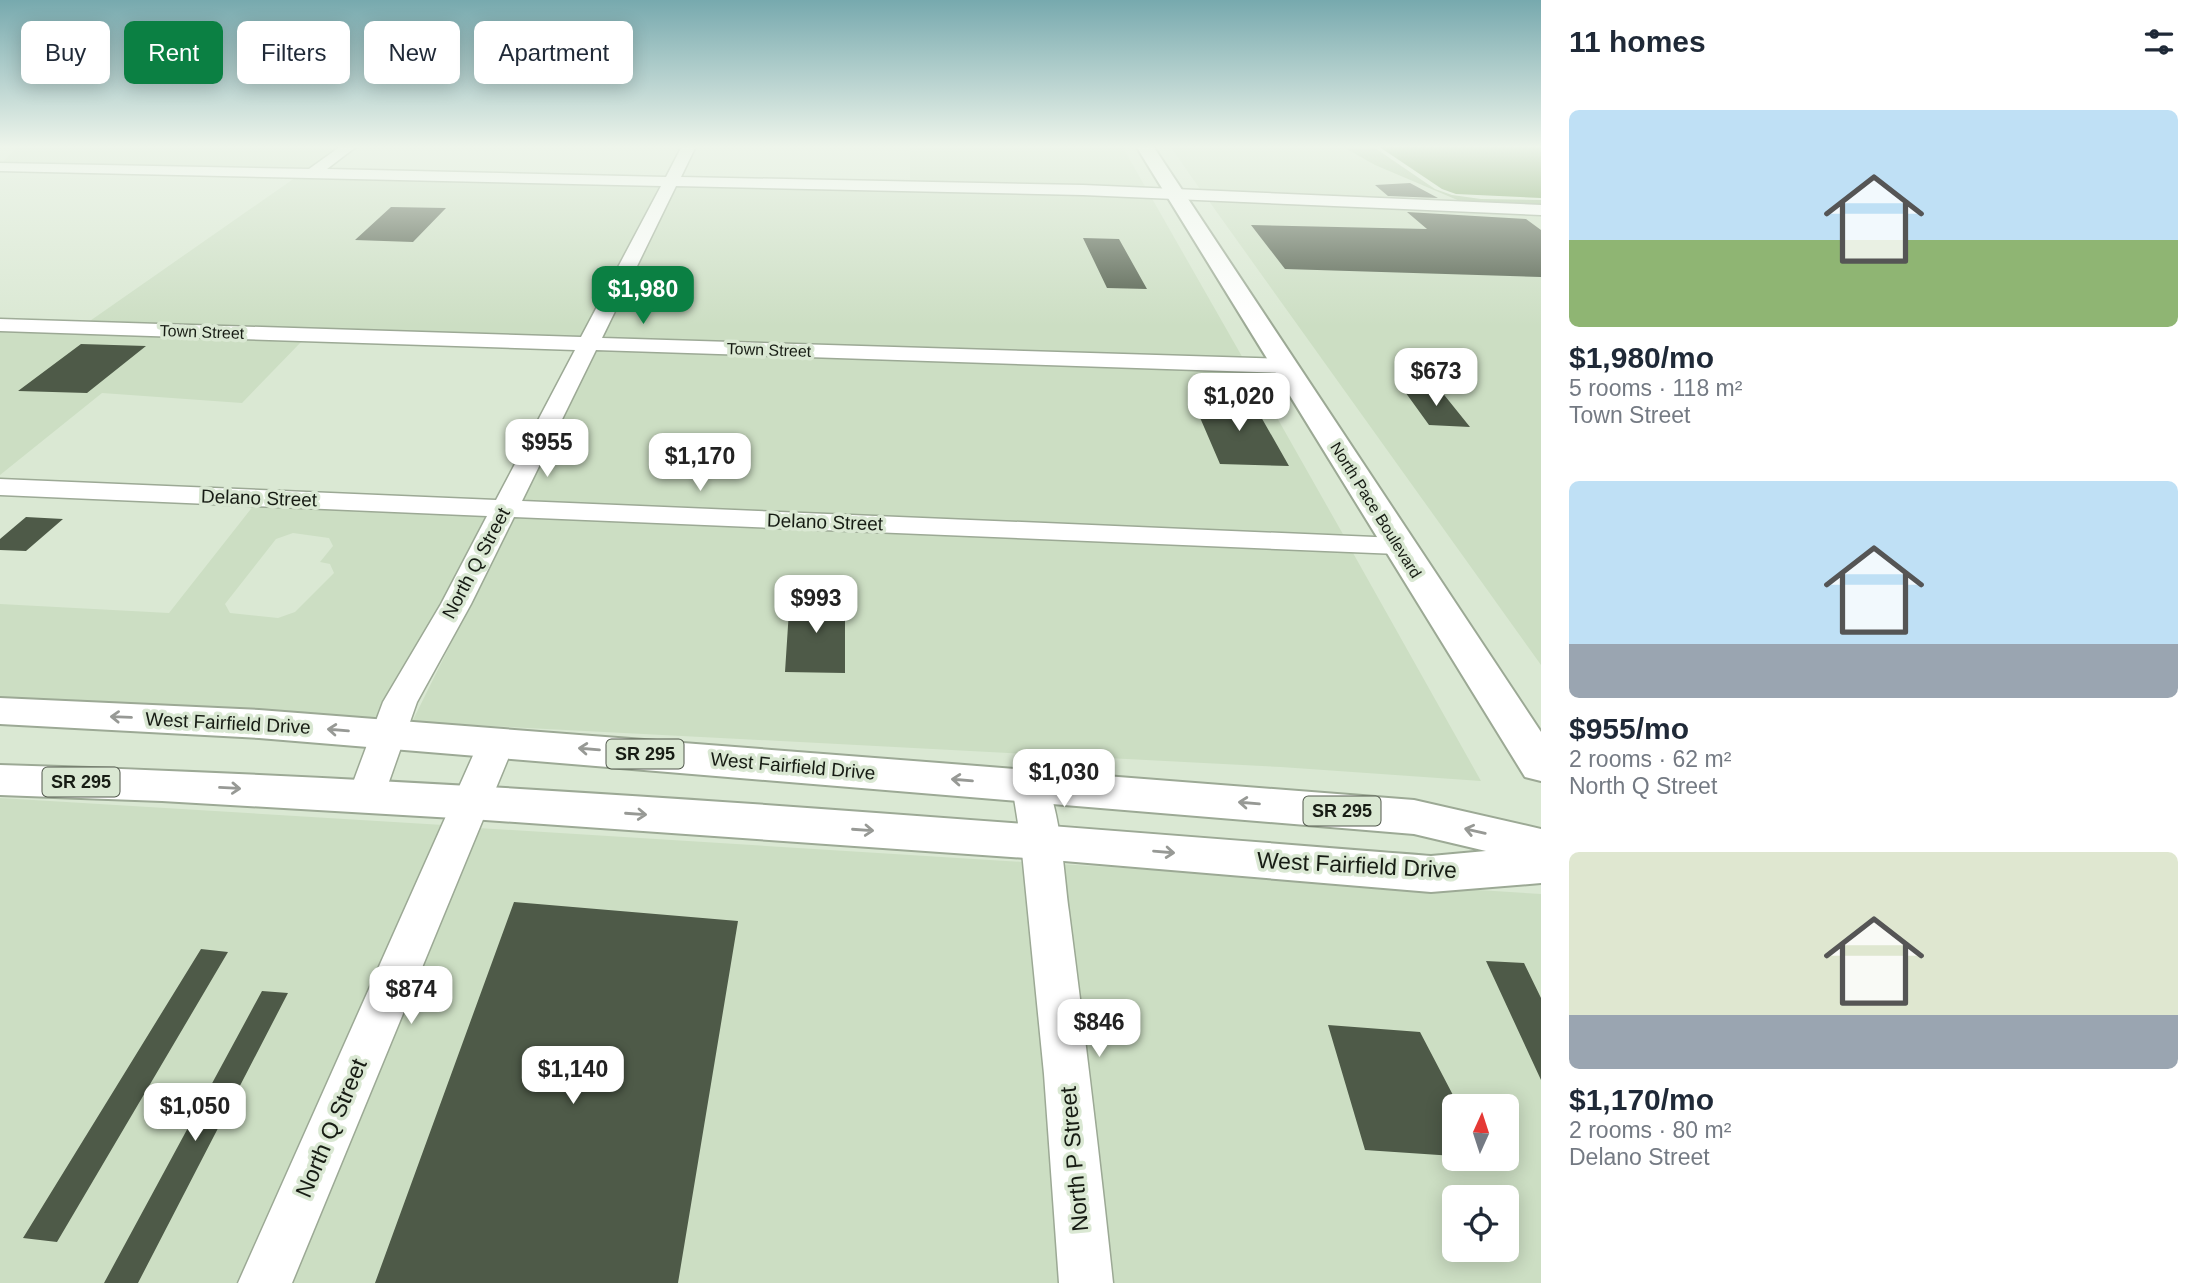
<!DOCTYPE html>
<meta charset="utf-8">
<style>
:root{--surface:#fff;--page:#f2f2f3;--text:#1f2937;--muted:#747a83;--accent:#0b8043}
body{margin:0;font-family:Arial,sans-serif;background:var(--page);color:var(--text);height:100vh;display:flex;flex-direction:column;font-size:26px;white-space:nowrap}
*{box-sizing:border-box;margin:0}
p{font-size:23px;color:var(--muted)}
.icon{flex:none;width:38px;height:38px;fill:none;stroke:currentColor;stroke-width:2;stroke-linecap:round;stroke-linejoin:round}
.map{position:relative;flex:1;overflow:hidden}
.sheet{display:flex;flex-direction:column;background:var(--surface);width:665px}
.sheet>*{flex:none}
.guide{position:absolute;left:21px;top:21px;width:665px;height:63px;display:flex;gap:14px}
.needle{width:46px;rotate:3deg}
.buttons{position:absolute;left:1442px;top:1094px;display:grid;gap:14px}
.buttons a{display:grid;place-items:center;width:77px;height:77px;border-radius:10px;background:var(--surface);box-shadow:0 4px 18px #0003;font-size:35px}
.price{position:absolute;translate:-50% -60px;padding:0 16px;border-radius:14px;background:#fff;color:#222;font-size:23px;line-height:46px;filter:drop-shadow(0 2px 4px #0008)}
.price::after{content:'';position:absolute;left:50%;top:42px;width:21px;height:16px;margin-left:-10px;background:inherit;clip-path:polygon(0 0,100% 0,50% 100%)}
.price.on{background:var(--accent);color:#fff}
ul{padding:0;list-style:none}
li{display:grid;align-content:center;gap:14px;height:371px;padding:0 28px}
li span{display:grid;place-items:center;height:217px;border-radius:10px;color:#555}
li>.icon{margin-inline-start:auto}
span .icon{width:126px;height:126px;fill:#fffc;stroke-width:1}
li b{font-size:30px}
h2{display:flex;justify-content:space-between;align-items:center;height:84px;padding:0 28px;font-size:30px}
.chip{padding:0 24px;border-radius:10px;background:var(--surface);box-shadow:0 4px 18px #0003;font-size:24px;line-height:63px}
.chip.on{background:var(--accent);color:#fff}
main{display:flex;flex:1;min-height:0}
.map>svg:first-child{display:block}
.built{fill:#ccdec3;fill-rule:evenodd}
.green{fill:#a1bc92}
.water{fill:#6f9856}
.building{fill:#4e5a48}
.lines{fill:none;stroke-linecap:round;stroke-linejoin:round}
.minor-casing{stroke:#9ca995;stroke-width:3}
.major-casing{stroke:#9ca995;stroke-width:4}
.minor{fill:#fff;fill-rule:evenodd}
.major{fill:#fff;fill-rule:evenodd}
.oneway{stroke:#979995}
.labels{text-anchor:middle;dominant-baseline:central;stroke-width:7;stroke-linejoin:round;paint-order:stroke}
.far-street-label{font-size:16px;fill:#171c14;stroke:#dae8d3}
.shield{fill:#dae8d3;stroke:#52594d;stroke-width:2}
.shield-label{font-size:18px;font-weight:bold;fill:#171c14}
.street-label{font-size:19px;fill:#171c14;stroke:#dae8d3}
.near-street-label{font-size:23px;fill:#171c14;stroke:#dae8d3}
</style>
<main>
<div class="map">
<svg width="1541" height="1283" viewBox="0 0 1541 1283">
<rect width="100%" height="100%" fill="#dae8d3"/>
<path class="built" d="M18 146H259L334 149 306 171 1 164Z
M910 146H1122L1147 190 910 184Z
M1170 146H1341L1375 165 1469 205 1202 192Z
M299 175 664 184 582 340 87 323Z
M678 184 1150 195 1244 360 601 341Z
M1206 197 1541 213V665Z
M0 329 303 340 242 403 102 393 0 475Z
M597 350 1250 370 1344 536 521 502Z
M254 505 489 515 380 720 0 698V604L169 613ZM293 533 329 538 333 546 320 562 330 564 334 573 295 612 278 618 230 613 225 604 276 539Z
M514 516 1353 553 1481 781 1281 767 412 722Z
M0 798 443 825 240 1283H0Z
M478 828 1023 862 1044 1071 1060 1283H291Z
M1060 864 1541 894V1283H1111ZM1454 1106H1507V1158H1454ZM1454 1197H1507V1250H1454Z"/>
<path class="green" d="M1341 146H1372L1435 189 1452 195 1481 199 1541 200V207L1469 205 1375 165Z"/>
<path class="water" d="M1378 146H1541V198L1456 194 1442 189Z"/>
<path class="building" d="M1410 183 1438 198 1388 196 1375 185Z
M391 207 446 208 413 242 355 240Z
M1407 212 1526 219 1541 230V277L1285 269 1251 225 1427 229Z
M1083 238 1119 239 1147 289 1107 288Z
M81 344 146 346 87 393 18 391Z
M1403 389 1441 391 1470 427 1429 425Z
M1192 399 1252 401 1289 466 1220 464Z
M26 517 63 519 26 551 0 550V539Z
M790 595 845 596V673L785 672Z
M514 902 738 921 678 1283H375Z
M201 949 228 952 57 1242 23 1238Z
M1486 961 1524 963 1541 998V1080Z
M262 991 288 993 138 1283H104Z
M1328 1025 1420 1032 1454 1097V1156L1365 1150Z"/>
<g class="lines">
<g class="minor-casing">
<path id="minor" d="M341 146H357L327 169 666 177 682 146H696L681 177 1083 185 1541 205V215L1083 195 676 186 602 338 1285 359 1293 361 1296 366 1293 371 1285 373 596 350 522 501 1398 538 1408 540 1412 546 1408 552 1398 554 514 517 471 604 417 702 384 796 379 805 366 809 353 805 348 796 383 702 441 604 487 516 0 495V479L496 500 575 350 0 331V319L581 337 661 186 0 171V163L309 169Z
M497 730 509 734 515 742 292 1283H238L479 742 485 734Z
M1030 773 1043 777C1061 807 1064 877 1069 912 1085 1036 1100 1159 1113 1283H1059L1044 1074 1021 842 1012 786 1017 777Z"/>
</g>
<g class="major-casing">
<path id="major" d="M1136 146H1153L1541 732V781L1525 777Z
M0 698 259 710 1414 800 1541 829V883L1431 892 1040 859 471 819 162 801 0 795V765C478 779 955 818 1431 856L1486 851 1414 834 259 738 0 724Z"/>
</g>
<use href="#minor" class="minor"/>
<use href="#major" class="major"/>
</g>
<defs><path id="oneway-shaft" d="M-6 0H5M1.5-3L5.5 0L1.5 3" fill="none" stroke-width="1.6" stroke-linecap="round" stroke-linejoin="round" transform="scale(1.75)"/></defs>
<g class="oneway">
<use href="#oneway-shaft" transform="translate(121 717) rotate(-178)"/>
<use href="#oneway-shaft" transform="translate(338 730) rotate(-175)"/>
<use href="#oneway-shaft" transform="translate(589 749) rotate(-175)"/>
<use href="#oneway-shaft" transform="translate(962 780) rotate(-175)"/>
<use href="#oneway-shaft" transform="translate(230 788) rotate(3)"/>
<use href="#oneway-shaft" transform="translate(1249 803) rotate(-175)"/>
<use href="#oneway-shaft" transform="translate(636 814) rotate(4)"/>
<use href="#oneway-shaft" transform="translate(863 830) rotate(4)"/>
<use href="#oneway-shaft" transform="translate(1475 831) rotate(-167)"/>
<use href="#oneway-shaft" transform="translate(1164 852) rotate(5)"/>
</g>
<linearGradient id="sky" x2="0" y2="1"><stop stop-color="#77a9ae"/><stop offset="0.45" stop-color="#eef5eb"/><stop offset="1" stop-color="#eef5eb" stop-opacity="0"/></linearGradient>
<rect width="1541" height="326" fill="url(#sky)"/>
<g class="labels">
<g class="far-street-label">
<text transform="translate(202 332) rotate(2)">Town Street</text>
<text transform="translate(769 350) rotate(2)">Town Street</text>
<text transform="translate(1376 510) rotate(58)">North Pace Boulevard</text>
</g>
<g class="shield">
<rect x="606.5" y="739.5" width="77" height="29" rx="5"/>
<rect x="42.5" y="767.5" width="77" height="29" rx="5"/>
<rect x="1303.5" y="796.5" width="77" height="29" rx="5"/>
</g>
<g class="shield-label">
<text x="645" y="754">SR 295</text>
<text x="81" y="782">SR 295</text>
<text x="1342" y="811">SR 295</text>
</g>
<g class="street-label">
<text transform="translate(259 498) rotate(2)">Delano Street</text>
<text transform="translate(825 522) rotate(2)">Delano Street</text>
<text transform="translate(476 563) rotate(-62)">North Q Street</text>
<text transform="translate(228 723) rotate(3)">West Fairfield Drive</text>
<text transform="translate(793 766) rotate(5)">West Fairfield Drive</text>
</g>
<g class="near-street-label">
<text transform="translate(1357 865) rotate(3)">West Fairfield Drive</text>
<text transform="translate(331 1128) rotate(-67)">North Q Street</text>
<text transform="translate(1074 1159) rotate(-95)">North P Street</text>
</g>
</g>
</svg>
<div class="buttons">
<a><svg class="needle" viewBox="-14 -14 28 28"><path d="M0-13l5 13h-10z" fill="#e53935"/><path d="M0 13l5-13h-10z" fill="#747a83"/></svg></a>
<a><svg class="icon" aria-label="locate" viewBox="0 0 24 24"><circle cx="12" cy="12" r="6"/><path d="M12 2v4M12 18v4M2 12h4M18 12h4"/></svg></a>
</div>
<b class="price on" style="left:643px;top:326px">$1,980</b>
<b class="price" style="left:1436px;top:408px">$673</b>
<b class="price" style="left:1239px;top:433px">$1,020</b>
<b class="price" style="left:547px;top:479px">$955</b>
<b class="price" style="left:700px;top:493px">$1,170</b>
<b class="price" style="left:816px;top:635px">$993</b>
<b class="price" style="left:1064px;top:809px">$1,030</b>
<b class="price" style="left:411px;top:1026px">$874</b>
<b class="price" style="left:1099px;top:1059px">$846</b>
<b class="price" style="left:573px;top:1106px">$1,140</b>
<b class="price" style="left:195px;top:1143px">$1,050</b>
<div class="guide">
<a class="chip">Buy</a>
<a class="chip on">Rent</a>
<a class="chip">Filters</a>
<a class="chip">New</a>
<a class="chip">Apartment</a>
</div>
</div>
<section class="sheet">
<h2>11 homes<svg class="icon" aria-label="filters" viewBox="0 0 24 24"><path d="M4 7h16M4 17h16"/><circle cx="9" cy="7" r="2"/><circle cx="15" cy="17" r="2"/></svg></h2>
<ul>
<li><span style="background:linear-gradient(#bfe0f5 60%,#8fb573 0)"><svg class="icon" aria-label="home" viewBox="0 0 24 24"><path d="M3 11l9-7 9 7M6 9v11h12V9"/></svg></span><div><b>$1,980/mo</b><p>5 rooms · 118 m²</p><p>Town Street</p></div></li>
<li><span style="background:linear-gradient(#bfe0f5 75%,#9aa5b1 0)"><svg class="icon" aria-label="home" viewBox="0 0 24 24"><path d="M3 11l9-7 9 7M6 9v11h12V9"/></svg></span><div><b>$955/mo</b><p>2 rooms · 62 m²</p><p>North Q Street</p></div></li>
<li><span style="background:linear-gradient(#dfe7d0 75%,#9aa5b1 0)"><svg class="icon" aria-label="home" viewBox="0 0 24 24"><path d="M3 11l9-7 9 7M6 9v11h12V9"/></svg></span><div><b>$1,170/mo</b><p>2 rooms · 80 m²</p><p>Delano Street</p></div></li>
</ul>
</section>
</main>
